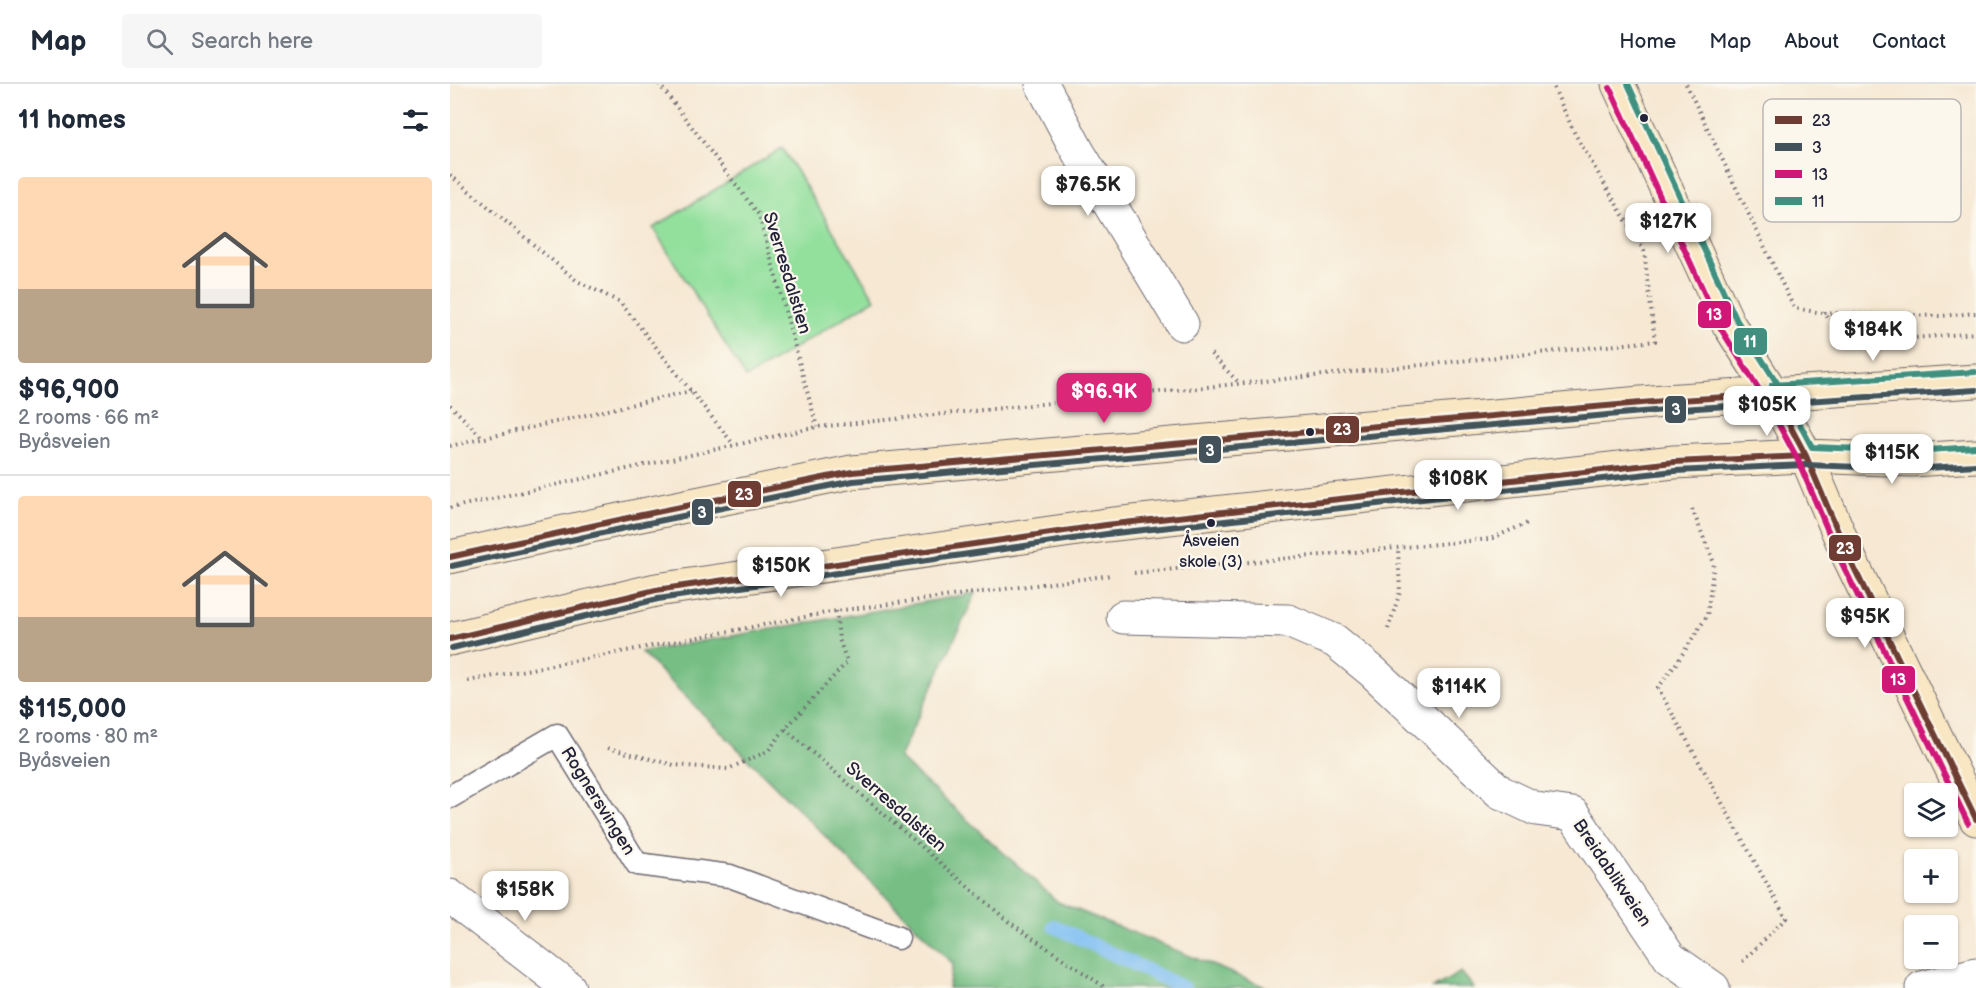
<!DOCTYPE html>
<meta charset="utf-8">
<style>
:root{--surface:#fff;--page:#f6f6f7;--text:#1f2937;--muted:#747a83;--line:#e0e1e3;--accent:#db2777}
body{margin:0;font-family:"Balsamiq Sans",sans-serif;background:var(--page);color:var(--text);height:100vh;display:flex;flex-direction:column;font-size:22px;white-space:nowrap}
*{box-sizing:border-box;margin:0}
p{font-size:20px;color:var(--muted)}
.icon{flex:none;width:33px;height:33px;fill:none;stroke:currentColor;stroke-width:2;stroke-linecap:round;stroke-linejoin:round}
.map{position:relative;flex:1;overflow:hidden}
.drawer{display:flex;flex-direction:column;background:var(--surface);width:450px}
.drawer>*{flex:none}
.tools{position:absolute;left:1454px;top:699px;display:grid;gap:12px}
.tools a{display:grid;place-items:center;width:54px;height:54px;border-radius:6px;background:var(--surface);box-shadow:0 2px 4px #0004;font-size:30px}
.price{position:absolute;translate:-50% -51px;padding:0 14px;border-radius:12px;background:#fff;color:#222;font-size:20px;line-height:39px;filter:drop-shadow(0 2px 3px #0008)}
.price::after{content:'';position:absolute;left:50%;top:36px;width:18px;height:14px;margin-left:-9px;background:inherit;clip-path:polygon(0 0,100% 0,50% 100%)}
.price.current{background:var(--accent);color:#fff}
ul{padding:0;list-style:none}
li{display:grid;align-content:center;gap:12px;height:318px;padding:0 18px}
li+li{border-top:2px solid var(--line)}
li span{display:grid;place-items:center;height:186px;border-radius:6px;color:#555}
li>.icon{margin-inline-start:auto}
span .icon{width:108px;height:108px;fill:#fffc;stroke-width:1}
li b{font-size:26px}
h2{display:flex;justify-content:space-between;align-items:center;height:72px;padding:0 18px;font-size:26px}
header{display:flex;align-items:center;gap:36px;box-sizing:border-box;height:84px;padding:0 30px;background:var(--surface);border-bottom:2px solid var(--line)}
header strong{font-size:28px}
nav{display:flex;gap:33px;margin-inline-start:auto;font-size:21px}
.search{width:420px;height:54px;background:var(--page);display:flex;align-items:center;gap:15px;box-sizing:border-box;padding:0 21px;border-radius:6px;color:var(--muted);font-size:22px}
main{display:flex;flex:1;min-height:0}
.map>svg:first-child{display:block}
.green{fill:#93e09d;stroke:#5a816c;stroke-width:1.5}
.forest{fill:#76be84;stroke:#4c7060;stroke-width:1.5}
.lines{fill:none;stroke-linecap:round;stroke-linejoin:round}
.stream{stroke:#7ebef3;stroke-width:14}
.lane-casing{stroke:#6c6770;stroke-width:25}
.street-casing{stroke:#6c6770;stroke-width:35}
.secondary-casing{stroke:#6c6770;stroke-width:35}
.path{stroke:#6c6770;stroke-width:4;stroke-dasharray:1.5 4.5;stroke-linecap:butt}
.lane{stroke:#fff;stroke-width:22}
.street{stroke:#fff;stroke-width:33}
.secondary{stroke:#f9e7c3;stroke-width:33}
.bus-1-casing{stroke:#fbf7ec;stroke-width:10}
.bus-2-casing{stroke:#fbf7ec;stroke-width:10}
.bus-3-casing{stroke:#fbf7ec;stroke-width:10}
.bus-4-casing{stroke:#fbf7ec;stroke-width:10}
.bus-1{stroke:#6e3c32;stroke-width:6}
.bus-2{stroke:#43525a;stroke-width:6}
.bus-3{stroke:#d01778;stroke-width:6}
.bus-4{stroke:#41907f;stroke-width:6}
.bus-dot{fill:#22223b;stroke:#fbf7ec;stroke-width:2}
.labels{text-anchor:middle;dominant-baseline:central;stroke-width:4.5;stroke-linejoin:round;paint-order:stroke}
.bus-label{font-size:16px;fill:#22223b;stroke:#fbf7ec}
.street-label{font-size:18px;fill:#22223b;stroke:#fbf7ec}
.key{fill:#fbf7ec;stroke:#bab7b7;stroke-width:1.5}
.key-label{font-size:16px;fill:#22223b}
.line-badge{stroke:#fbf7ec;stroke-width:2}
.badge-label{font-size:16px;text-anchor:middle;font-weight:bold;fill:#fff}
</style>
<header>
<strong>Map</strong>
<div class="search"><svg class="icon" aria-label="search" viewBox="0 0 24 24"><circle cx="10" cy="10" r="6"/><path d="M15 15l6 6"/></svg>Search here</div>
<nav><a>Home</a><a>Map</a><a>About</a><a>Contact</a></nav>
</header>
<main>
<section class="drawer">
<h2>11 homes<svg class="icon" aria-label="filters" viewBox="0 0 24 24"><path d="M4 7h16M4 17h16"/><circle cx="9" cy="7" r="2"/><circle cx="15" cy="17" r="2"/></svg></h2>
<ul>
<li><span style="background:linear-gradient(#ffd9b3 60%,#b9a48a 0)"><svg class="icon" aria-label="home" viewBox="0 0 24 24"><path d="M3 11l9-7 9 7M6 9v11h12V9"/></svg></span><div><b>$96,900</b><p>2 rooms · 66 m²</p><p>Byåsveien</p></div></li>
<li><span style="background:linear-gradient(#ffd9b3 65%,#b9a48a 0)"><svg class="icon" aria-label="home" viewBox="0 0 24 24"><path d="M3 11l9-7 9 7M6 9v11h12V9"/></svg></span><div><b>$115,000</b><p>2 rooms · 80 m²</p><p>Byåsveien</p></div></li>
</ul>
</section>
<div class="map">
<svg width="1526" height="904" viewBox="0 0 1526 904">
<rect width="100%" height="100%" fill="#fbf7ec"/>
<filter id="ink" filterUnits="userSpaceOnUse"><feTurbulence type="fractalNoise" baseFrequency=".0167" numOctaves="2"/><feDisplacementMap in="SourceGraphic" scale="12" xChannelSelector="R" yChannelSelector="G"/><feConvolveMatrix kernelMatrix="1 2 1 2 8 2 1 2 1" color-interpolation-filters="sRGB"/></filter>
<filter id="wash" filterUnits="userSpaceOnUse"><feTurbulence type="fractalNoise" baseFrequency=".008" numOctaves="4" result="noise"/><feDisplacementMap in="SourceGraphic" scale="24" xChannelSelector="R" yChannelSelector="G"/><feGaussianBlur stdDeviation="1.35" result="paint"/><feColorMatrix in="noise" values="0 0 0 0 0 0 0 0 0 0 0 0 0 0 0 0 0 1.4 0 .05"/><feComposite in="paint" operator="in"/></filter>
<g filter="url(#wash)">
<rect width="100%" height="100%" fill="#f6e8d3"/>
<path class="green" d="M332 64 425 215 296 294 203 144Z"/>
<path class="forest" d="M526 509 449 674 608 818 818 904H498L503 880 191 568Z
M1011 888 1024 904H983Z"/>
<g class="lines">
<path class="stream" d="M604 842 734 904"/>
</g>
</g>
<g filter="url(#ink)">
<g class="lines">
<g class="lane-casing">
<path id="lane" d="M0 713 107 651 187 780 280 792 448 854"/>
</g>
<g class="street-casing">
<path id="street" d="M592 0 627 66 732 240
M673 533 838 537 885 557 923 588 1050 708 1086 725 1123 730 1220 874 1263 904
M0 812 119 904
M1472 904 1526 890"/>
</g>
<g class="secondary-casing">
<path id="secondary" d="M1168 0 1279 241 1323 310 1356 372 1397 469 1526 735
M0 473 187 432 402 388 1214 317 1526 297
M0 555 206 506 656 441 1224 378 1356 372 1462 376 1526 372"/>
</g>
<path class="path" d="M209 0 309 131 367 343
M1236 0 1344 224 1372 229 1404 251 1464 254 1526 249
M0 91 127 197 170 218 284 361
M1374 229 1491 232 1526 229
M761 270 789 299
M0 321 33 354
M0 362 241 307
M0 424 367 343 1205 257 1194 167 1125 50 1102 0
M1242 425 1264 479 1257 532 1228 577 1208 604 1336 834 1292 878
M684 489 1040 455 1080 438
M386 527 389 555 397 578 335 645 559 838 656 904
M938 545 950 508 948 464
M18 597 386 527 662 491
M158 664 224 681 278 685 318 667 335 645"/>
<use href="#lane" class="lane"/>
<use href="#street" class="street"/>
<use href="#secondary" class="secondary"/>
<g class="bus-1-casing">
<path id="bus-1" d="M0 473 187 432 402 388 1214 317 1323 310 1356 372 1397 469 1526 735
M0 555 206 506 656 441 1224 378 1356 372"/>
</g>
<g class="bus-2-casing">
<path id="bus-2" d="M2 482 189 441 403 397 1215 326 1526 306
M2 564 208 515 657 450 1225 387 1356 381 1462 385 1526 381"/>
</g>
<g class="bus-3-casing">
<path id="bus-3" d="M1160 4 1271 245 1315 315 1348 376 1389 473 1518 739"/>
</g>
<g class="bus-4-casing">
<path id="bus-4" d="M1178 0 1287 237 1331 305 1362 363 1462 367 1525 363
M1322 301 1525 288"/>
</g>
<use href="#bus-1" class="bus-1"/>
<use href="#bus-2" class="bus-2"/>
<use href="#bus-3" class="bus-3"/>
<use href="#bus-4" class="bus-4"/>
</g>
</g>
<g class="bus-dot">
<circle cx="1194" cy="34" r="5"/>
<circle cx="860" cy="348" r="5"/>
<circle cx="761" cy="439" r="5"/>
</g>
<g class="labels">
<g class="bus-label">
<text x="761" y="457">Åsveien<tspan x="761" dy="21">skole (3)</tspan></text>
</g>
<g class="street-label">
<text transform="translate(337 189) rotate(73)">Sverresdalstien</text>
<text transform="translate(148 717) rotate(58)">Rognersvingen</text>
<text transform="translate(446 723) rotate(41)">Sverresdalstien</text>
<text transform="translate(1162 789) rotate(56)">Breidablikveien</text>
</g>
</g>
<rect x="1313" y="15" width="198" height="123" rx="9" class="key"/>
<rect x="1325" y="32" width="27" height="8" fill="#6e3c32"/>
<rect x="1325" y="59" width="27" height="8" fill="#43525a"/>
<rect x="1325" y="86" width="27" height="8" fill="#d01778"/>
<rect x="1325" y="113" width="27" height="8" fill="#41907f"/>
<g class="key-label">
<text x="1362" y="42">23</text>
<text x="1362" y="69">3</text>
<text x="1362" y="96">13</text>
<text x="1362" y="123">11</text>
</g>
<g class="line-badge">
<rect x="1247" y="216" width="35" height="29" rx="6" fill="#d01778"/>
<rect x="1283" y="243" width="35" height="29" rx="6" fill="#41907f"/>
<rect x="1214" y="311" width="23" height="29" rx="6" fill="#43525a"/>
<rect x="875" y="331" width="35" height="29" rx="6" fill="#6e3c32"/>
<rect x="748" y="351" width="24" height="29" rx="6" fill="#43525a"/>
<rect x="277" y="396" width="35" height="28" rx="6" fill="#6e3c32"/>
<rect x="241" y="414" width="23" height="28" rx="6" fill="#43525a"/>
<rect x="1378" y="450" width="34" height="28" rx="6" fill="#6e3c32"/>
<rect x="1431" y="581" width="35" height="29" rx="6" fill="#d01778"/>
</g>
<g class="badge-label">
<text x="1264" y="236">13</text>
<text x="1300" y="263">11</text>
<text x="1226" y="331">3</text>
<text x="892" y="351">23</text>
<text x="760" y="372">3</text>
<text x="294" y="416">23</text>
<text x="252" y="434">3</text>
<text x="1395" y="470">23</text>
<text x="1448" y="601">13</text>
</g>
</svg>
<div class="tools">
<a><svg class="icon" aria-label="layers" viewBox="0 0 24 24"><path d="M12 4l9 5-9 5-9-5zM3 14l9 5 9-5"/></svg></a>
<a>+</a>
<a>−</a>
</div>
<b class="price" style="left:638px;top:133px">$76.5K</b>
<b class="price" style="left:1218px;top:170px">$127K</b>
<b class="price" style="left:1423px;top:278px">$184K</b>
<b class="price current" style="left:654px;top:340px">$96.9K</b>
<b class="price" style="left:1317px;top:353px">$105K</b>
<b class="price" style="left:1442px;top:401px">$115K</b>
<b class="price" style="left:1008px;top:427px">$108K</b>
<b class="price" style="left:331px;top:514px">$150K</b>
<b class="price" style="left:1415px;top:565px">$95K</b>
<b class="price" style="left:1009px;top:635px">$114K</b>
<b class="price" style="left:75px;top:838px">$158K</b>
</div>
</main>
